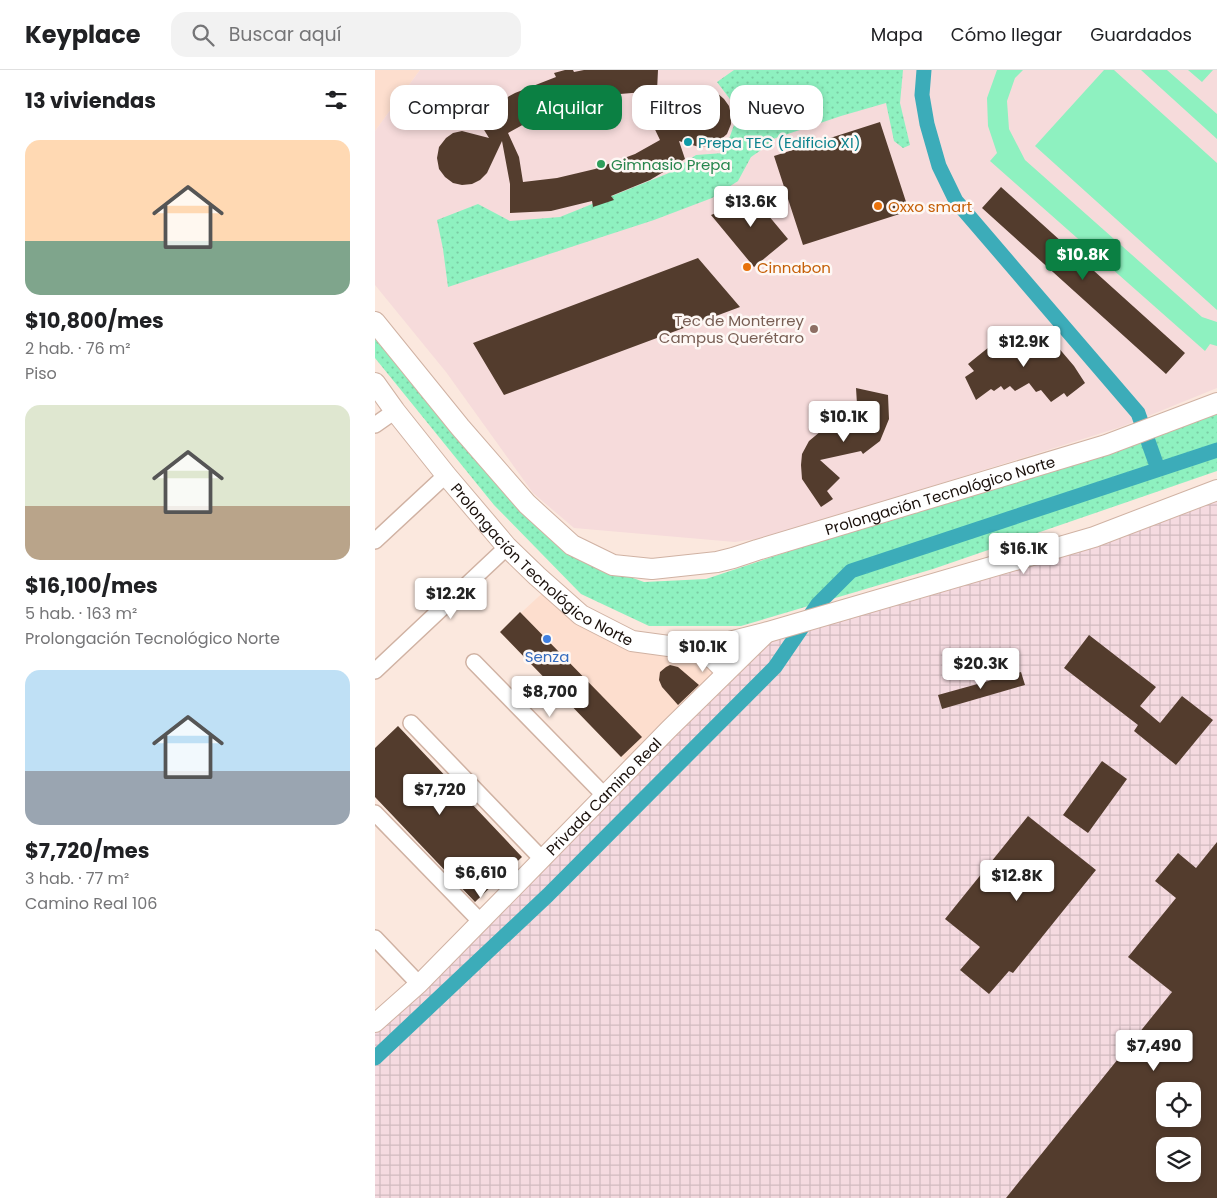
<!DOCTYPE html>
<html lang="es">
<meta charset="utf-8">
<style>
:root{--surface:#fff;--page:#f2f2f2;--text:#202124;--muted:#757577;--line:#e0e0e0;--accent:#0b8043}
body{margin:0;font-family:Poppins,sans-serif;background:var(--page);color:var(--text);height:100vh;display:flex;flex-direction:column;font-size:19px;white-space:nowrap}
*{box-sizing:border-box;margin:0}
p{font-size:16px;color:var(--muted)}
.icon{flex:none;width:28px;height:28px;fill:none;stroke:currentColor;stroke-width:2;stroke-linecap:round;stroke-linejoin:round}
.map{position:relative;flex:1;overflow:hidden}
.drawer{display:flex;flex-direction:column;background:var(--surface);width:375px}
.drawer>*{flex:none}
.guide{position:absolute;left:15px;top:15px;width:475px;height:45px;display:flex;gap:10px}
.buttons{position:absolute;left:781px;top:1012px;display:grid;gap:10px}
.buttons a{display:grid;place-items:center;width:45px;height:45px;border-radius:10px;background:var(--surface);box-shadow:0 2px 8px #0003;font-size:25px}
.price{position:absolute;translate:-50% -42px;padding:0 11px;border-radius:5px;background:#fff;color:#222;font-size:16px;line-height:32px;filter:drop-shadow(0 1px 2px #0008)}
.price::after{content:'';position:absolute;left:50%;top:30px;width:15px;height:11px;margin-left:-8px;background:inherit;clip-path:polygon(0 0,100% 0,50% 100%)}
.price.active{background:var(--accent);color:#fff}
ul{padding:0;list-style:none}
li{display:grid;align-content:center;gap:10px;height:265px;padding:0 25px}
li span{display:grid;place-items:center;height:155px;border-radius:15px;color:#555}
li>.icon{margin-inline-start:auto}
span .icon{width:90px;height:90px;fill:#fffc;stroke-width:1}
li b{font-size:21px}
h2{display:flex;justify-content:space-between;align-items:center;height:60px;padding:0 25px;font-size:21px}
.pill{padding:0 18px;border-radius:15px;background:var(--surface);box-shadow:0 2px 8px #0003;font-size:18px;line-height:45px}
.pill.active{background:var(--accent);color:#fff}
header{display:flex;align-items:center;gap:30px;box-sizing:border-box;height:70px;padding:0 25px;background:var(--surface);border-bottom:1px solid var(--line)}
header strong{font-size:24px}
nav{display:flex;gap:28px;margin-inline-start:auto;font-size:18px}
.search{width:350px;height:45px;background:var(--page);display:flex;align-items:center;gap:12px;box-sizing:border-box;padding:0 18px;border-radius:15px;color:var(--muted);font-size:19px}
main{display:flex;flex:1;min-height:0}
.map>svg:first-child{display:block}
.built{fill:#fddece}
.industrial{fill:url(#industrial-grid);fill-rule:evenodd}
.education{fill:#f6dbdb}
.grass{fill:#8ef1c0}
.park{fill:url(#park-dots)}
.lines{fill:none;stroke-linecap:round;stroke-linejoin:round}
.canal{stroke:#3cacb9;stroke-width:15}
.building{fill:#533c2d;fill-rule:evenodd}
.minor-casing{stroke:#d0b2a3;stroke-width:18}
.tertiary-casing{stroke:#d0b2a3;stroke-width:20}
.secondary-casing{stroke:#d0b2a3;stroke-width:22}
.minor{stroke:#fff;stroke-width:15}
.tertiary{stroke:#fff;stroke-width:18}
.secondary{stroke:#fff;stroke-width:20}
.culture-dot{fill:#0f9aa8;stroke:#fef8f5;stroke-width:2}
.leisure-dot{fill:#2e9e5b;stroke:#fef8f5;stroke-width:2}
.food-dot{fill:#e8710a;stroke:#fef8f5;stroke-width:2}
.education-dot{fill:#8d6e63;stroke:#fef8f5;stroke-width:2}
.shop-dot{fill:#3f7fe0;stroke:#fef8f5;stroke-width:2}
.labels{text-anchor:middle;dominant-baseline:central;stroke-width:5;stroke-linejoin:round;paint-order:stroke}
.culture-label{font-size:15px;fill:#0d838f;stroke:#fef8f5;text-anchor:start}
.leisure-label{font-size:15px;fill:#27864d;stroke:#fef8f5;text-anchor:start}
.food-label{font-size:15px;fill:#c56008;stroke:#fef8f5;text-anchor:start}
.education-label{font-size:15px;fill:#785e54;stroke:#fef8f5;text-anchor:end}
.street-label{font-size:15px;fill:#190f0a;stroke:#fef8f5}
.shop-label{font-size:15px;fill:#366cbe;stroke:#fef8f5}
</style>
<header>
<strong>Keyplace</strong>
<div class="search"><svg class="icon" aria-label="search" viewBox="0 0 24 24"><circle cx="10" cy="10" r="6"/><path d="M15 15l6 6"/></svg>Buscar aquí</div>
<nav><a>Mapa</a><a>Cómo llegar</a><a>Guardados</a></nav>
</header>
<main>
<section class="drawer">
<h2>13 viviendas<svg class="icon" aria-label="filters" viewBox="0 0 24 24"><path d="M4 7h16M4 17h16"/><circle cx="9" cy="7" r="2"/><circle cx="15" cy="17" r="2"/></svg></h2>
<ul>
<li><span style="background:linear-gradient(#ffd9b3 65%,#7fa58c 0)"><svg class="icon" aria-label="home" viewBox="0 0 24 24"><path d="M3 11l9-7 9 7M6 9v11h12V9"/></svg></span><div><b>$10,800/mes</b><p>2 hab. · 76 m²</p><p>Piso</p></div></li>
<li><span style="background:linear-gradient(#dfe7d0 65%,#b9a48a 0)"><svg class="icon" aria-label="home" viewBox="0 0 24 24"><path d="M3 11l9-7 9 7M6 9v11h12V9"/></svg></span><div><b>$16,100/mes</b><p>5 hab. · 163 m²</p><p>Prolongación Tecnológico Norte</p></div></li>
<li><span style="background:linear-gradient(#bfe0f5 65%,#9aa5b1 0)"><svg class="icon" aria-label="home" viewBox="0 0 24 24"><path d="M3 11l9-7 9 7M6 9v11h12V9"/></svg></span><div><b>$7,720/mes</b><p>3 hab. · 77 m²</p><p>Camino Real 106</p></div></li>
</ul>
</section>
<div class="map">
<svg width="842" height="1128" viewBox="0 0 842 1128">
<defs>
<pattern id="industrial-grid" width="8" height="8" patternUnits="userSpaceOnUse" patternTransform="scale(1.25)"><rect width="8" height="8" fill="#f5dae0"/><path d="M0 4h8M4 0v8" fill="none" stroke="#d1babf"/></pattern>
<pattern id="park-dots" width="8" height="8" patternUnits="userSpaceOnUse" patternTransform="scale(1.25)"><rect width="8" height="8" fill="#8ef1c0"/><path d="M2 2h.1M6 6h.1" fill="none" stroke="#7acda4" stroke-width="1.8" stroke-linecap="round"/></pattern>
</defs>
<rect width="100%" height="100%" fill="#fbe8de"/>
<path class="built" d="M0 0H45L0 61Z
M174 517 206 545 323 580 351 603 257 696 246 687 125 562Z"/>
<path class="industrial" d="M842 420V1128H0V953L393 562ZM790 1021H818V1049H790ZM790 1076H818V1104H790Z"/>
<path class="education" d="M45 0H842V318L746 357 395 467 360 472 199 458 158 423 71 302 0 215V61Z"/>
<path class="grass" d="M622 0H648L640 8 632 31 634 59 650 90 827 247 842 252V276L835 274 830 281 615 91 622 83 613 56 612 28Z
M729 0H739L842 93V240L660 76Z
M766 0H792L842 44V69Z
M813 0H838L827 12Z"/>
<path class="park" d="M359 0H528L525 33 535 75 528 78 519 71 511 33 466 46 398 69 389 78 376 87 363 111 337 128 279 150 73 217 68 179 62 150 103 134 135 151 185 147 294 103 321 85 349 83 364 41 342 12Z
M0 269 15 287 203 488 269 512 331 509 842 339V401L558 499 366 556H274L206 524 119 435 0 288Z"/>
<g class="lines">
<path class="canal" d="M549 0 547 25 552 54 564 96 581 131 763 343 783 399
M0 988 173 825 400 597 443 534 476 501 842 380"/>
</g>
<path class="building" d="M190 0H198L199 2 209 0H283L282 21 288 54 308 27 319 20 330 19 341 22 349 29 354 36 356 45V54L352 64 344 71 335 76 324 77 304 71 310 89 275 110 236 126 239 130 218 137 217 131 176 141 135 143V114L127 71 112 103 105 110 97 114 87 115 78 113 70 107 64 99 62 88 64 77 71 68 78 63 87 61 114 68 100 45 140 23 181 7 179 3ZM269 22 274 47 285 70 260 84 220 99 182 108 148 112 144 87 133 63 169 43 206 32 245 24Z
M505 52 534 141 428 175 399 86Z
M369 116 413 169 379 197 336 145 358 136Z
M626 117 810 283 791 304 607 138Z
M323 188 365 237 129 325 98 273Z
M656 264 668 265 682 276 699 296 710 313 692 327 689 323 676 332 666 320 661 322 654 313 640 321 635 316 629 320 626 316 619 321 616 319 601 330 590 307 599 301 593 294 619 273 640 267Z
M481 318 513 325 514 349 505 371 488 384 486 381 445 390 465 408 452 421 458 429 446 437 427 409 426 395 427 384 434 371 446 361 466 355H474L483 349 485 342 482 334Z
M145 542 267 667 246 687 125 562Z
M714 565 781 617 765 636 785 653 807 626 838 650 801 695 759 661 763 655 689 598Z
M295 595 303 597 324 615 303 635 287 617 284 610 285 602 291 597Z
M646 602 650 615 567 639 563 625Z
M23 656 147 787 100 832 0 727V678Z
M727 691 752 709 713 763 688 745Z
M653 746 721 800 638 903 634 901 614 924 585 900 605 877 570 849Z
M842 772V1128H631L797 922 753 887 801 828 780 811 803 783 821 798ZM790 1021H818V1049H790ZM790 1076H818V1104H790Z"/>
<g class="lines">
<g class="minor-casing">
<path id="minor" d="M0 355 20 341
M0 471 71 405
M99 592 229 725
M0 601 132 477
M36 653 167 789
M0 743 106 852
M0 868 44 914"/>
</g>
<g class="tertiary-casing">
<g id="tertiary">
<path d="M323 580 338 590 351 603"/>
<path id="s1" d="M0 953 44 914 167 789 294 659 393 562"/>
</g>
</g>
<g class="secondary-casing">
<g id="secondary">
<path id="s2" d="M0 252 85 357 152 434 197 475 238 495 277 499 342 492 358 488 382 480 731 375 842 333"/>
<path id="s3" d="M0 313 20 341 71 405 132 477 162 506 206 545 257 571 323 580 393 562 719 467 842 420"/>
</g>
</g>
<use href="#minor" class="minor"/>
<use href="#tertiary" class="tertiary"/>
<use href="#secondary" class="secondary"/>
</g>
<circle class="culture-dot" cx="313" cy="72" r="5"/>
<circle class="leisure-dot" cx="226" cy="94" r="5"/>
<g class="food-dot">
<circle cx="503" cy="136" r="5"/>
<circle cx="372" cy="197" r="5"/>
</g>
<circle class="education-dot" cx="439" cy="259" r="5"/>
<circle class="shop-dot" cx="172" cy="569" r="5"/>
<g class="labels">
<g class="culture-label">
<text x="323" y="72">Prepa TEC (Edificio XI)</text>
</g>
<g class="leisure-label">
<text x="236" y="94">Gimnasio Prepa</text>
</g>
<g class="food-label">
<text x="513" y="136">Oxxo smart</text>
<text x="382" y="197">Cinnabon</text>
</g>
<g class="education-label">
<text x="429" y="250">Tec de Monterrey<tspan x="429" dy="17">Campus Querétaro</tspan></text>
</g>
<g class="street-label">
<text stroke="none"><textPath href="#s2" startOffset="681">Prolongación Tecnológico Norte</textPath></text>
<text stroke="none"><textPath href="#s3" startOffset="249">Prolongación Tecnológico Norte</textPath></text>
<text stroke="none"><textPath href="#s1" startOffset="322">Privada Camino Real</textPath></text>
</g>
<g class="shop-label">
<text x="172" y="586">Senza</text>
</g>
</g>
</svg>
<div class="buttons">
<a><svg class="icon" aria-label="locate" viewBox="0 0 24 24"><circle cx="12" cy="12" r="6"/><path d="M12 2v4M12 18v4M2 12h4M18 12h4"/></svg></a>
<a><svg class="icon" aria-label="layers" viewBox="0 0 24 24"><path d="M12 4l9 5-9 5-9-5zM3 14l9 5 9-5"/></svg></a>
</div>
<b class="price" style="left:376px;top:158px">$13.6K</b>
<b class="price active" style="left:708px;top:211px">$10.8K</b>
<b class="price" style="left:649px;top:298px">$12.9K</b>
<b class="price" style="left:469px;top:373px">$10.1K</b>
<b class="price" style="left:649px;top:505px">$16.1K</b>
<b class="price" style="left:76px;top:550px">$12.2K</b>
<b class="price" style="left:328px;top:603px">$10.1K</b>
<b class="price" style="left:606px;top:620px">$20.3K</b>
<b class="price" style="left:175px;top:648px">$8,700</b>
<b class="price" style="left:65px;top:746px">$7,720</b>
<b class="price" style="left:106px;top:829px">$6,610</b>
<b class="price" style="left:642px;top:832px">$12.8K</b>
<b class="price" style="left:779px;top:1002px">$7,490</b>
<div class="guide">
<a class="pill">Comprar</a>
<a class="pill active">Alquilar</a>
<a class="pill">Filtros</a>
<a class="pill">Nuevo</a>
</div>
</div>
</main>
